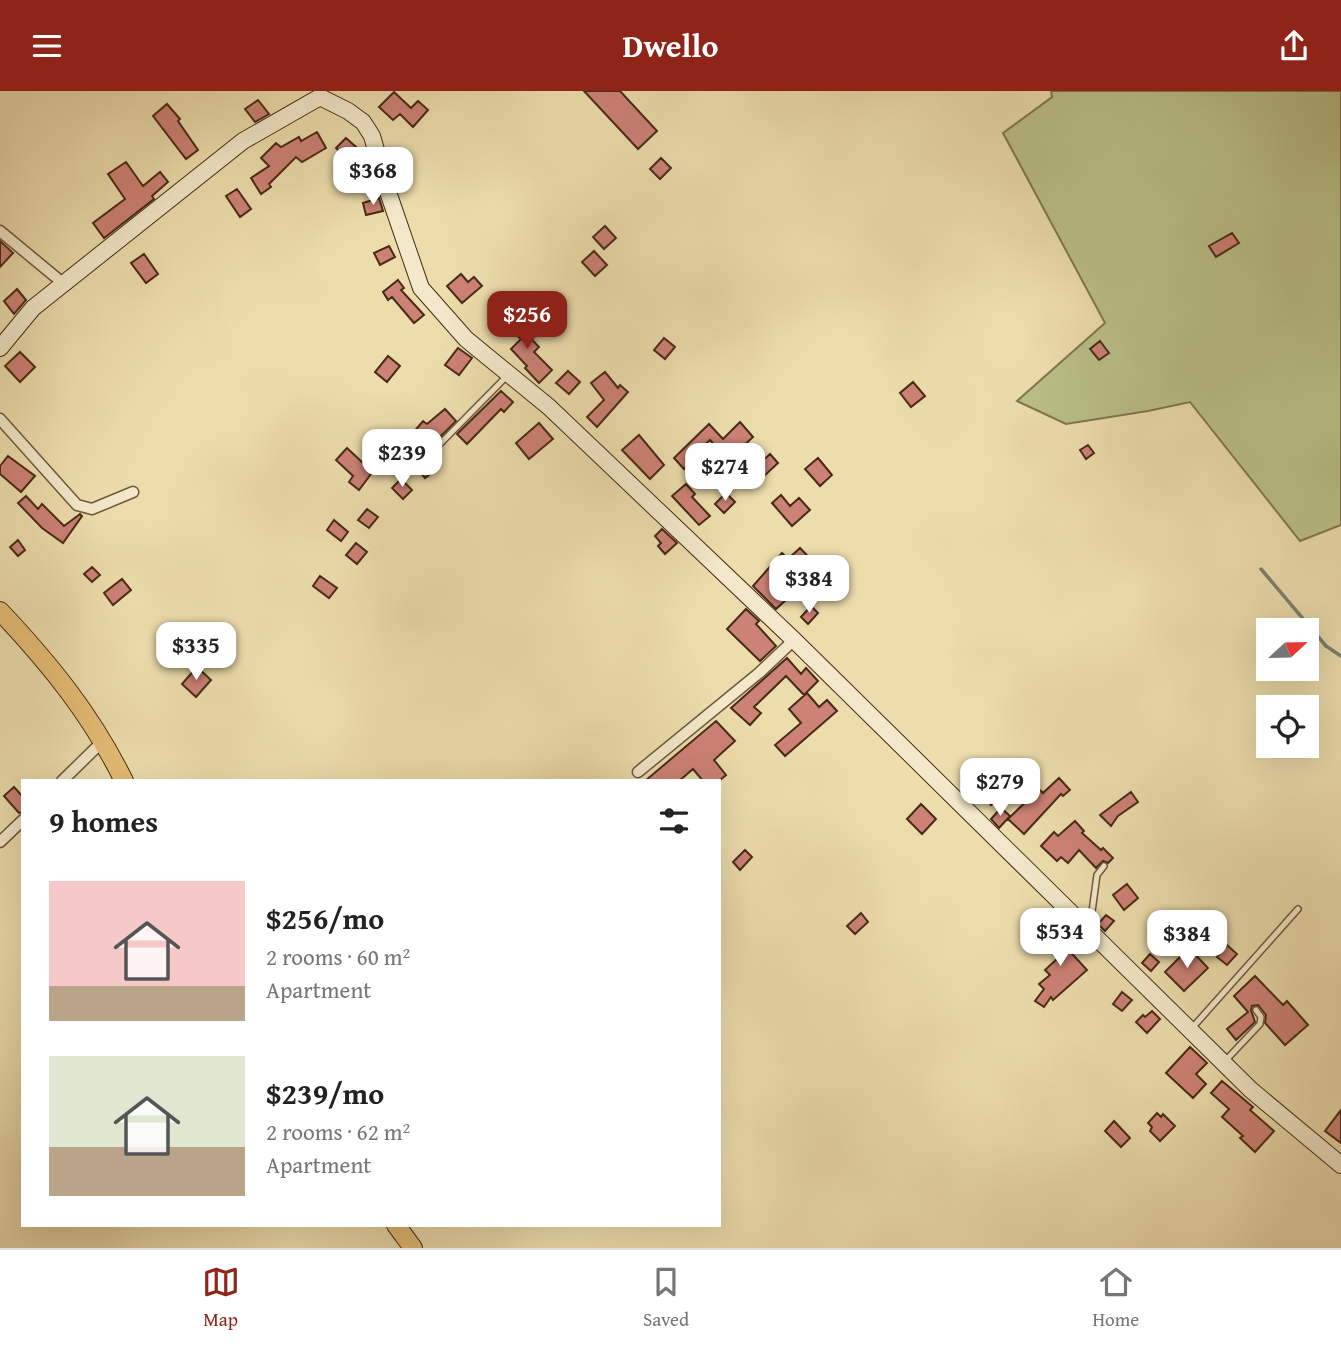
<!DOCTYPE html>
<meta charset="utf-8">
<style>
:root{--surface:#fff;--page:#f6f6f6;--text:#222;--muted:#767676;--line:#e0e0e0;--accent:#8f2418}
body{margin:0;font-family:"Gentium Book Plus",serif;background:var(--page);color:var(--text);height:100vh;display:flex;flex-direction:column;font-size:26px;white-space:nowrap}
*{box-sizing:border-box;margin:0}
p{font-size:23px;color:var(--muted)}
.icon{flex:none;width:38px;height:38px;fill:none;stroke:currentColor;stroke-width:2;stroke-linecap:round;stroke-linejoin:round}
.map{position:relative;flex:1;overflow:hidden}
.side{position:absolute;left:21px;top:688px;width:700px;height:448px;display:flex;flex-direction:column;background:var(--surface);border-radius:0px;box-shadow:0 7px 28px #0002}
.side>*{flex:none}
.needle{width:46px;rotate:68deg}
.tools{position:absolute;left:1256px;top:527px;display:grid;gap:14px}
.tools a{display:grid;place-items:center;width:63px;height:63px;border-radius:0px;background:var(--surface);box-shadow:0 7px 28px #0002;font-size:35px}
.price{position:absolute;translate:-50% -60px;padding:0 16px;border-radius:14px;background:#fff;color:#222;font-size:23px;line-height:46px;filter:drop-shadow(0 2px 4px #0008)}
.price::after{content:'';position:absolute;left:50%;top:42px;width:21px;height:16px;margin-left:-10px;background:inherit;clip-path:polygon(0 0,100% 0,50% 100%)}
.price.current{background:var(--accent);color:#fff}
ul{padding:0;list-style:none}
li{display:flex;align-items:center;gap:21px;height:175px;padding:0 28px}
li span{display:grid;place-items:center;flex:none;width:196px;height:140px;border-radius:0px;color:#555}
li>.icon{margin-inline-start:auto}
span .icon{width:84px;height:84px;fill:#fffc;stroke-width:1}
li b{font-size:30px}
h2{display:flex;justify-content:space-between;align-items:center;height:84px;padding:0 28px;font-size:30px}
header{display:flex;justify-content:space-between;align-items:center;height:91px;padding:0 28px;background:var(--accent);color:#fff;font-size:32px;font-weight:800}
.menu{display:flex;justify-content:space-around;align-items:center;height:98px;border-top:2px solid var(--line);background:var(--surface);font-size:19px;color:var(--muted)}
.menu a{display:grid;justify-items:center;gap:4px}
.menu .current{color:var(--accent)}
.map>svg:first-child{display:block}
.green{fill:#bac088;stroke:#80764e;stroke-width:2}
.lines{fill:none;stroke-linecap:round;stroke-linejoin:round}
.stream{stroke:#798171;stroke-width:3.5}
.building{fill:#cd8276;stroke:#472b15;stroke-width:2}
.lane-casing{stroke:#70583b;stroke-width:8}
.street-casing{stroke:#70583b;stroke-width:13}
.secondary-casing{stroke:#472b15;stroke-width:18}
.primary-casing{stroke:#472b15;stroke-width:20}
.lane{stroke:#f3e9ca;stroke-width:5}
.street{stroke:#f3e9ca;stroke-width:10}
.secondary{stroke:#f3e9ca;stroke-width:16}
.primary{stroke:#e6be76;stroke-width:18}
</style>
<header><svg class="icon" aria-label="menu" viewBox="0 0 24 24"><path d="M4 6h16M4 12h16M4 18h16"/></svg>Dwello<svg class="icon" aria-label="share" viewBox="0 0 24 24"><path d="M12 15V3M7 8l5-5 5 5M5 13v7h14v-7"/></svg></header>
<div class="map">
<svg width="1341" height="1157" viewBox="0 0 1341 1157">
<rect width="100%" height="100%" fill="#edddad"/>
<filter id="stains"><feTurbulence type="fractalNoise" baseFrequency=".00286" numOctaves="4"/><feColorMatrix values="0 0 0 0 .2 0 0 0 0 .09 0 0 0 0 .02 0 0 0 .5 -.17"/></filter>
<radialGradient id="worn" r=".72"><stop offset=".6" stop-color="#630" stop-opacity="0"/><stop offset="1" stop-color="#630" stop-opacity=".3"/></radialGradient>
<path class="green" d="M1051 0H1341V434L1300 450 1190 311 1148 320 1066 333 1017 310 1105 232 1003 42 1052 6Z"/>
<g class="lines">
<path class="stream" d="M1261 478 1326 555 1341 565"/>
</g>
<path class="building" d="M584 0H620L657 40 638 58Z
M394 1 411 17 418 10 428 19 413 36 400 23 393 29 379 16Z
M258 9 269 23 255 31 245 18Z
M167 13 180 28 178 30 198 59 186 68 153 25Z
M317 41 326 57 302 71 296 66 269 93 271 96 261 103 251 87 269 75 261 67 276 52 281 56 299 46 301 50Z
M346 47 356 56 371 79 353 92 346 82 355 75 336 57Z
M661 67 671 77 660 88 650 78Z
M126 71 143 95 160 81 168 91 152 105 154 108 104 147 93 132 125 108 108 83Z
M237 98 251 118 240 126 226 105Z
M379 107 383 120 366 124 363 112Z
M605 135 616 147 604 158 593 146Z
M1232 142 1239 152 1216 166 1209 155Z
M0 150 13 162 0 176Z
M389 155 395 166 380 174 374 162Z
M594 160 607 174 595 185 582 171Z
M144 163 158 183 146 192 131 172Z
M461 183 468 191 474 186 482 195 462 212 447 195Z
M398 189 404 197 401 199 424 224 414 232 392 206 388 209 383 201Z
M17 198 26 209 14 223 4 210Z
M506 221 539 256 534 261 552 279 539 292 525 277 527 275 511 258 521 248 499 228Z
M664 247 675 256 665 268 654 259Z
M1100 250 1109 262 1099 269 1090 258Z
M458 257 472 267 459 284 445 274Z
M20 261 35 276 20 291 5 275Z
M388 265 400 275 387 291 375 281Z
M568 280 580 291 569 303 556 292Z
M605 281 618 297 620 294 628 301 597 336 587 326 604 309 591 292Z
M913 291 925 305 911 316 900 302Z
M501 300 513 311 504 321 501 318 467 353 457 343Z
M445 318 456 330 422 364 407 349 423 330 427 333Z
M740 331 753 346 736 362 741 367 734 374 710 349 694 364 696 367 684 378 674 367 709 333 723 348Z
M539 332 553 348 529 368 516 352Z
M639 344 664 374 650 388 622 359Z
M1088 354 1094 362 1086 368 1080 359Z
M347 357 363 372 374 358 387 368 376 381 374 379 359 399 349 391 353 385 336 369Z
M428 363 439 376 425 387 414 374Z
M770 363 778 372 762 387 754 378Z
M8 365 35 385 21 401 0 383V375Z
M818 367 832 384 820 395 805 378Z
M401 388 412 399 403 408 392 397Z
M686 393 695 403 692 406 710 425 699 434 672 405Z
M726 402 735 411 724 422 715 413Z
M781 404 790 415 799 407 810 419 792 435 772 412Z
M26 405 38 418 42 413 64 435 80 423 82 425 63 452 42 437 18 412Z
M367 418 378 426 369 437 358 429Z
M334 429 348 441 341 450 327 439Z
M662 438 677 452 665 463 658 455 661 452 655 445Z
M18 449 25 459 18 465 10 456Z
M356 452 367 461 357 473 346 464Z
M800 457 820 478 776 518 753 495 782 462 788 468Z
M92 476 100 484 92 491 84 483Z
M320 485 337 497 329 507 313 495Z
M122 488 131 499 113 514 104 502Z
M811 515 818 522 808 533 801 526Z
M746 518 759 530 756 533 776 555 760 570 727 538Z
M787 567 801 583 806 577 818 590 804 604 786 585 754 616 761 622 750 634 731 617Z
M197 576 211 589 196 606 182 593Z
M807 602 819 616 827 609 837 620 785 665 775 654 801 632 789 618Z
M716 630 735 650 714 669 726 684 719 690H703L693 678 679 690H645Z
M1059 687 1070 699 1063 705 1061 703 1024 743 1008 728 1039 698 1043 702Z
M991 694 1001 705 991 714 982 703Z
M14 696 23 706V721L19 722 4 705Z
M1131 701 1138 711 1118 725 1111 735 1100 724Z
M921 713 936 728 922 743 907 728Z
M1001 717 1010 725 999 737 991 728Z
M1075 730 1084 740 1082 742 1101 759 1103 757 1113 767 1108 772 1103 770 1096 777 1079 759 1068 772 1061 766 1057 770 1041 755 1054 741 1058 745Z
M745 759 752 766 740 779 733 771Z
M1127 793 1138 807 1124 819 1113 804Z
M861 822 868 831 855 843 847 835Z
M1106 824 1114 830 1105 840 1098 833Z
M1059 834 1069 844 1062 852 1087 879 1053 909 1051 906 1044 916 1035 910 1044 898 1039 893 1050 884 1045 879 1059 866 1044 850Z
M1227 854 1237 863 1227 874 1217 866Z
M1189 857 1208 877 1184 900 1165 881Z
M1150 863 1159 871 1151 880 1142 872Z
M1255 885 1283 914 1287 910 1308 934 1285 954 1265 932 1266 924 1258 914 1252 915 1251 919 1255 931 1236 949 1227 938 1248 921 1234 905Z
M1122 901 1132 909 1122 920 1113 913Z
M1152 920 1160 928 1147 942 1136 931 1143 924 1145 926Z
M1190 956 1207 972 1196 983 1206 993 1193 1007 1166 982Z
M1222 990 1253 1016 1250 1019 1274 1040 1255 1061 1240 1047 1243 1045 1222 1026 1229 1018 1211 1002Z
M1341 1019V1052L1325 1040Z
M1157 1022 1161 1026 1163 1023 1175 1035 1160 1050 1150 1040 1152 1036 1148 1032Z
M1114 1030 1130 1047 1121 1056 1105 1040Z"/>
<g class="lines">
<g class="lane-casing">
<path id="lane" d="M436 357 507 285
M1090 835 1097 784 1104 775
M1193 936 1298 818
M1226 969 1260 933 1261 926 1256 919"/>
</g>
<g class="street-casing">
<path id="street" d="M0 140 64 193
M0 328 77 414 92 418 133 401
M638 681 759 582 794 549
M62 690 104 649
M0 751 23 729"/>
</g>
<g class="secondary-casing">
<path id="secondary" d="M0 257 33 217 243 50 320 6 348 20 363 31 372 45 388 101 421 197 466 248 549 316 794 549 1251 999 1341 1074"/>
</g>
<g class="primary-casing">
<path id="primary" d="M0 520C50 573 92 625 124 690
M396 1134 413 1157"/>
</g>
<use href="#lane" class="lane"/>
<use href="#street" class="street"/>
<use href="#secondary" class="secondary"/>
<use href="#primary" class="primary"/>
</g>
<rect width="100%" height="100%" filter="url(#stains)"/>
<rect width="100%" height="100%" fill="url(#worn)"/>
</svg>
<div class="tools">
<a><svg class="needle" viewBox="-14 -14 28 28"><path d="M0-13l5 13h-10z" fill="#e53935"/><path d="M0 13l5-13h-10z" fill="#767676"/></svg></a>
<a><svg class="icon" aria-label="locate" viewBox="0 0 24 24"><circle cx="12" cy="12" r="6"/><path d="M12 2v4M12 18v4M2 12h4M18 12h4"/></svg></a>
</div>
<b class="price" style="left:373px;top:116px">$368</b>
<b class="price current" style="left:527px;top:260px">$256</b>
<b class="price" style="left:402px;top:398px">$239</b>
<b class="price" style="left:725px;top:412px">$274</b>
<b class="price" style="left:809px;top:524px">$384</b>
<b class="price" style="left:196px;top:591px">$335</b>
<b class="price" style="left:1000px;top:727px">$279</b>
<b class="price" style="left:1060px;top:877px">$534</b>
<b class="price" style="left:1187px;top:879px">$384</b>
<section class="side">
<h2>9 homes<svg class="icon" aria-label="filters" viewBox="0 0 24 24"><path d="M4 7h16M4 17h16"/><circle cx="9" cy="7" r="2"/><circle cx="15" cy="17" r="2"/></svg></h2>
<ul>
<li><span style="background:linear-gradient(#f6c9c9 75%,#b9a48a 0)"><svg class="icon" aria-label="home" viewBox="0 0 24 24"><path d="M3 11l9-7 9 7M6 9v11h12V9"/></svg></span><div><b>$256/mo</b><p>2 rooms · 60 m²</p><p>Apartment</p></div></li>
<li><span style="background:linear-gradient(#dfe7d0 65%,#b9a48a 0)"><svg class="icon" aria-label="home" viewBox="0 0 24 24"><path d="M3 11l9-7 9 7M6 9v11h12V9"/></svg></span><div><b>$239/mo</b><p>2 rooms · 62 m²</p><p>Apartment</p></div></li>
</ul>
</section>
</div>
<nav class="menu">
<a class="current"><svg class="icon" aria-label="map" viewBox="0 0 24 24"><path d="M3 6l6-2 6 2 6-2v14l-6 2-6-2-6 2zM9 4v14M15 6v14"/></svg>Map</a>
<a><svg class="icon" aria-label="saved" viewBox="0 0 24 24"><path d="M7 4h10v16l-5-4-5 4z"/></svg>Saved</a>
<a><svg class="icon" aria-label="home" viewBox="0 0 24 24"><path d="M3 11l9-7 9 7M6 9v11h12V9"/></svg>Home</a>
</nav>
